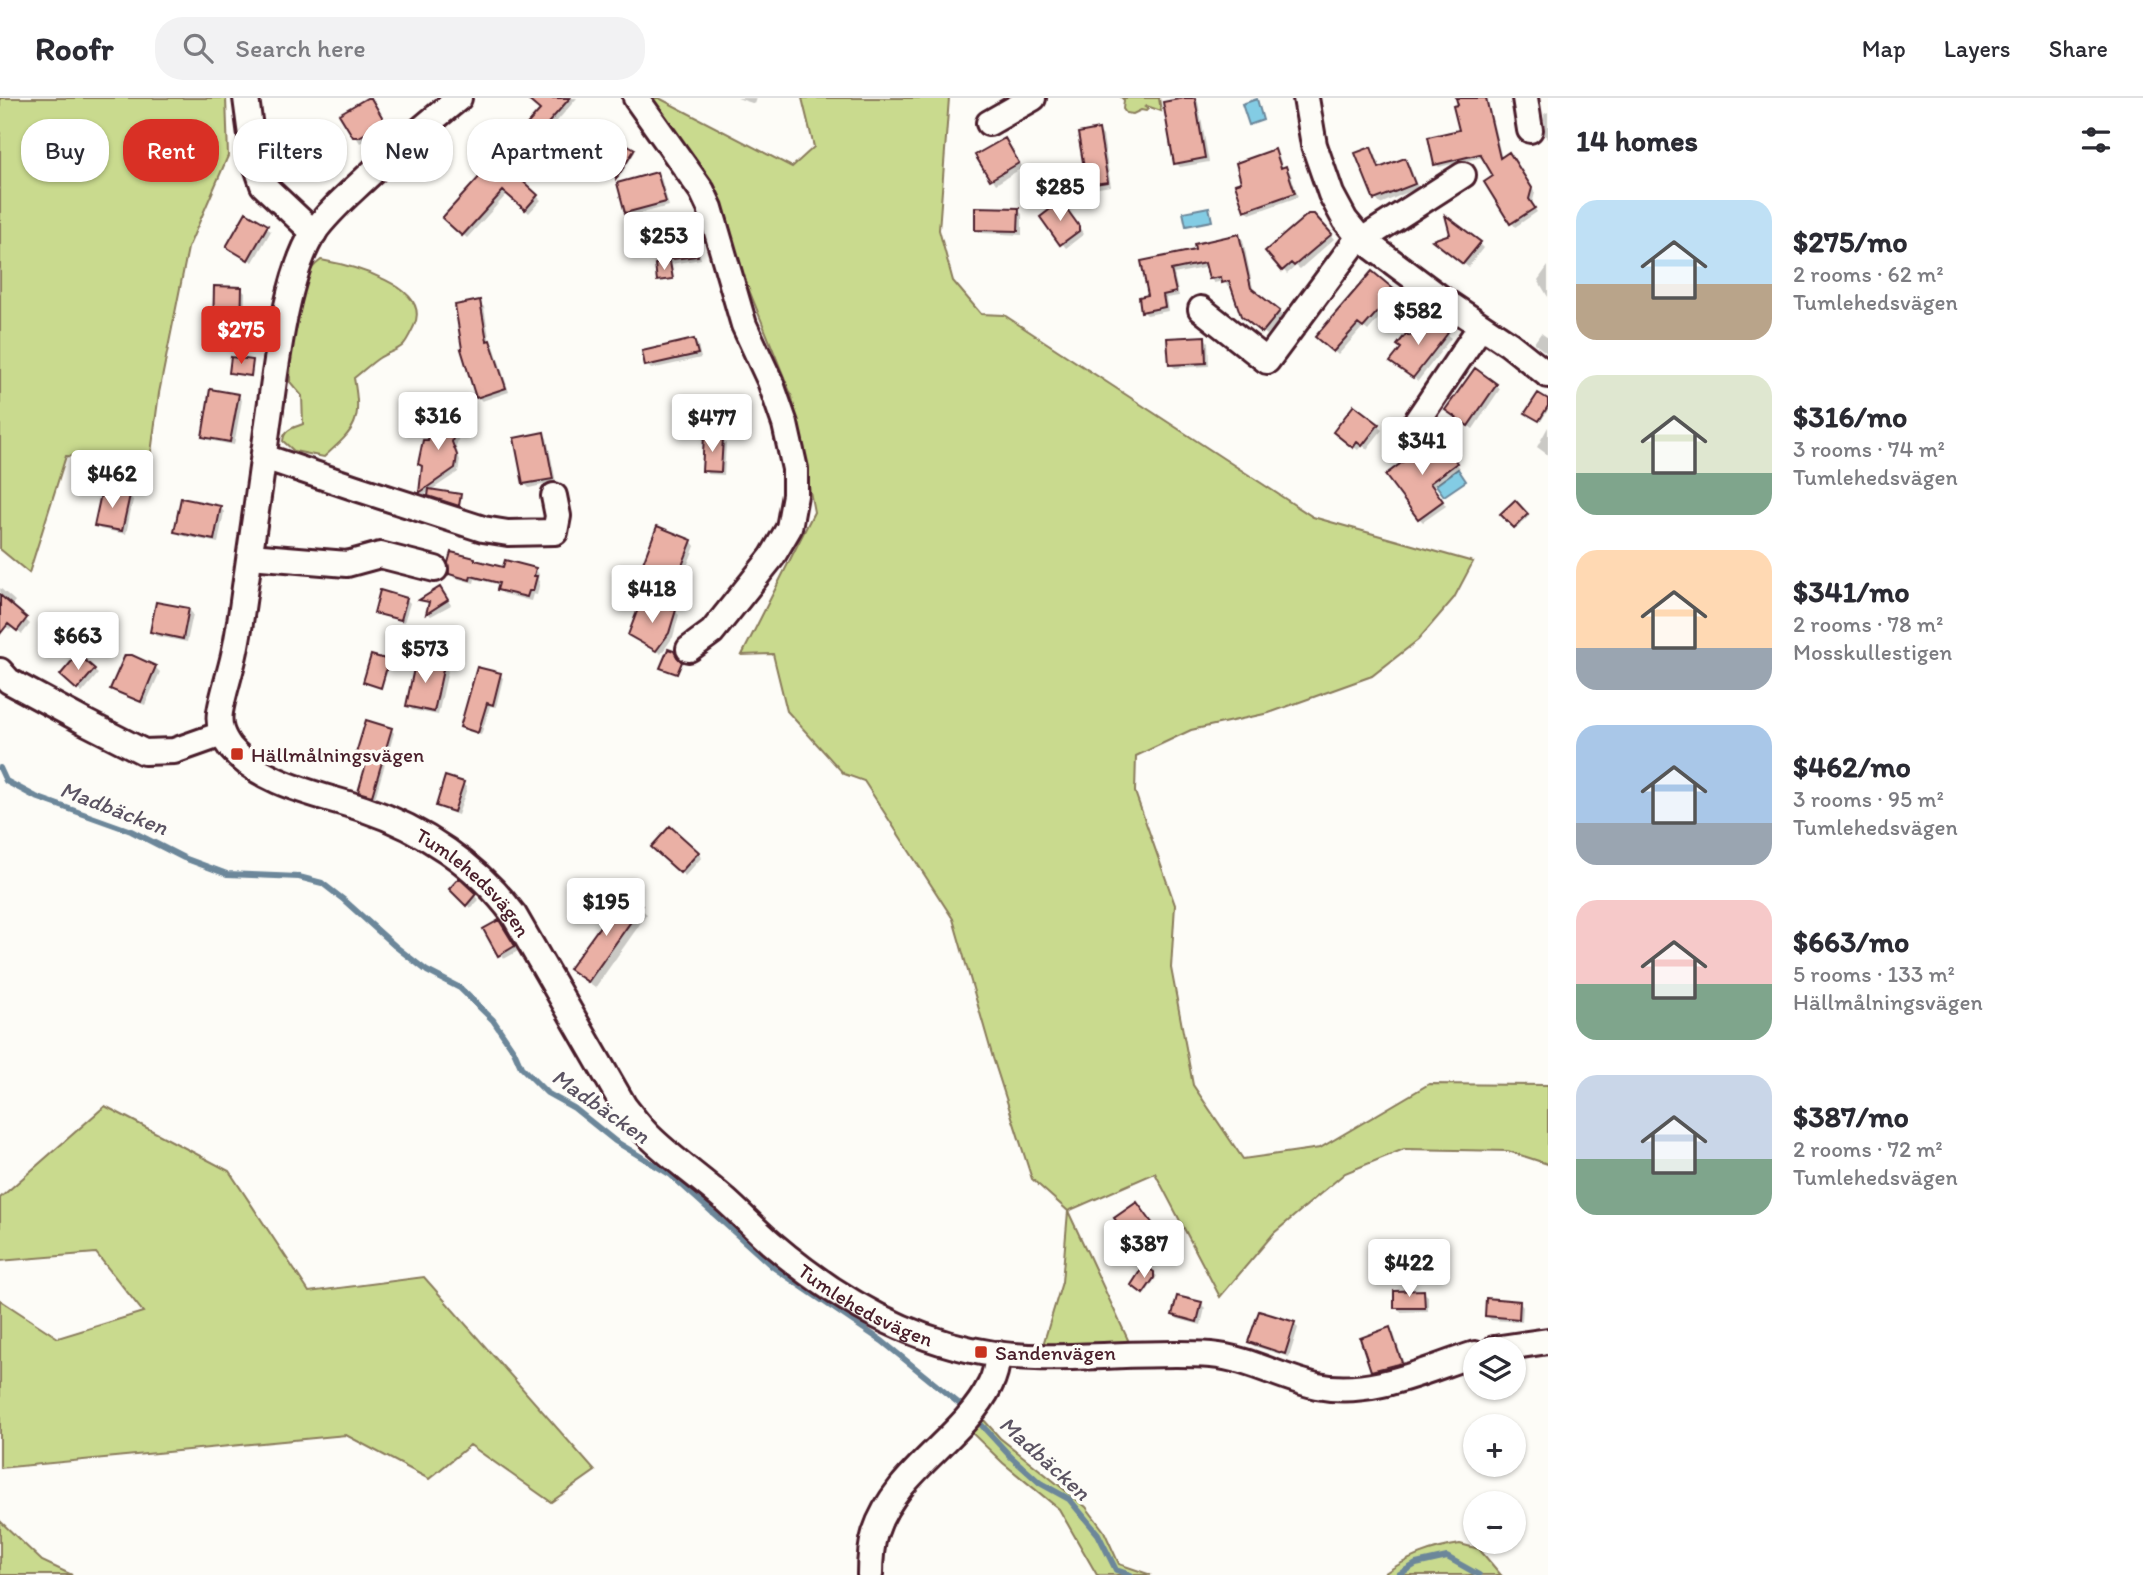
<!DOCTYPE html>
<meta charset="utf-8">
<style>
:root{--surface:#fff;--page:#f2f2f3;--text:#2b2b33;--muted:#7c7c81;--line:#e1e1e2;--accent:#d93025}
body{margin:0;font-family:Itim,sans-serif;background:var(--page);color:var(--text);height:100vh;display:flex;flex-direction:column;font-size:26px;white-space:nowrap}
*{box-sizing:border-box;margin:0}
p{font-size:23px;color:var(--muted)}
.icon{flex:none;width:38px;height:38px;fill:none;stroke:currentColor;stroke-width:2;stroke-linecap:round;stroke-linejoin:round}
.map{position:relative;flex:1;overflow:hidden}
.drawer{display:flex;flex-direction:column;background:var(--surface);width:595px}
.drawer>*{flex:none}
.hud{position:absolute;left:21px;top:21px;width:665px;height:63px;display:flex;gap:14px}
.buttons{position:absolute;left:1463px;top:1239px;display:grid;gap:14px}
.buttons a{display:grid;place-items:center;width:63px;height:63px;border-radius:50%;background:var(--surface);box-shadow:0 2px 5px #0004;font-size:35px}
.price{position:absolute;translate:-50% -60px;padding:0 16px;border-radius:7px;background:#fff;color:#222;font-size:23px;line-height:46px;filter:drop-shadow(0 2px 4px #0008)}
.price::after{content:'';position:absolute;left:50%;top:42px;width:21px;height:16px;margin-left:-10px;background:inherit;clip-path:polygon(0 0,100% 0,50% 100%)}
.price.on{background:var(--accent);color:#fff}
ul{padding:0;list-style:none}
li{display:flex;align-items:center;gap:21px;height:175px;padding:0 28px}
li span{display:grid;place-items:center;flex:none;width:196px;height:140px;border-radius:21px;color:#555}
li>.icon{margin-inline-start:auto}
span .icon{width:84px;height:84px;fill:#fffc;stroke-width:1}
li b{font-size:30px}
h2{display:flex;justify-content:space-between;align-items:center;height:84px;padding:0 28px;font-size:30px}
.tag{padding:0 24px;border-radius:28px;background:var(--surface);box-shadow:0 2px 5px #0004;font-size:24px;line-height:63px}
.tag.on{background:var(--accent);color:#fff}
header{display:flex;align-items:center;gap:42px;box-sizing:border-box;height:98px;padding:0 35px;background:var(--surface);border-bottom:2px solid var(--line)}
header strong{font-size:33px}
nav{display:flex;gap:38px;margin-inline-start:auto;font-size:24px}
.search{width:490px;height:63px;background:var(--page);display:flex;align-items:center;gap:18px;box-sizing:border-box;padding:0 24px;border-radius:28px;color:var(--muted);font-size:26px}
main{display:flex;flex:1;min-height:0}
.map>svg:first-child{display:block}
.green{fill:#c9da8e;stroke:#8a7c5c;stroke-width:2}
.water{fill:#83cce4;stroke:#6c879a;stroke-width:2}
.shadow{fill:#0003}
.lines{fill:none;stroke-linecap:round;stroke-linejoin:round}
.stream{stroke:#6c879a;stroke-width:6}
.building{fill:#eab0a5;stroke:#4a1f2b;stroke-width:2}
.minor-casing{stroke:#4a1f2b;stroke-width:30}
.minor{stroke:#fdfcf7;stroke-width:24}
.poi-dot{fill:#c8321e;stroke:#fdfcf7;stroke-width:2.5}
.labels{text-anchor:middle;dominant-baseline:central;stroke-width:7;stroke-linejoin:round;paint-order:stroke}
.poi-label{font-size:21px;fill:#4a1f2b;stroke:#fdfcf7;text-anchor:start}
.street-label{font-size:21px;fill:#4a1f2b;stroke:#fdfcf7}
.water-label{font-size:23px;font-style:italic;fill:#5b5362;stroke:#fdfcf7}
</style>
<header>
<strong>Roofr</strong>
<div class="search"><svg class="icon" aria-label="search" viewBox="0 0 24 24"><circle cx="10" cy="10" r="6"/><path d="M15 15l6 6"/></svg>Search here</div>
<nav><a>Map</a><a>Layers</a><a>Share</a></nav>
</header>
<main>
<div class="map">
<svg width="1548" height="1477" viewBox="0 0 1548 1477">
<rect width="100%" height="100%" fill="#fdfcf7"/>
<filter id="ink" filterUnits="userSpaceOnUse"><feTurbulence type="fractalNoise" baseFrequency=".0143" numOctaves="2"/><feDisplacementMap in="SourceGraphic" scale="14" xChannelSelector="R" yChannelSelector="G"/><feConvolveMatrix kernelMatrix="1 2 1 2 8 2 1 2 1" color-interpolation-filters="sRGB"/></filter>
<g filter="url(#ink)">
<path class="green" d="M0 0H226L228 58 188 150 159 295 150 363 66 358 29 475 0 451Z
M647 0H659L792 69 814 49 802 0H949L939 132 953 183 981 216 1004 217 1313 419 1473 464 1454 500 1418 542 1372 578 1269 615 1191 632 1136 658 1135 694 1175 807 1171 870 1193 987 1243 1061 1320 1050 1429 986 1548 987V1066L1508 1053 1404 1051 1345 1075 1274 1135 1220 1199 1155 1075 1068 1113 1130 1246 1043 1247 1062 1184 1068 1113 1032 1081 993 960 953 821 864 683 844 676 787 613 773 556 742 557 814 414 792 299 710 95Z
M1122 0H1159L1161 13 1147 8 1145 9 1148 11 1146 13 1141 12 1133 16 1126 15 1123 11 1124 2Z
M321 162C349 167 433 188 414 228 411 234 407 243 403 247 397 253 386 255 379 260 370 266 362 274 354 280 362 325 356 330 324 359L294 353 283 343C284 331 293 330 303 326L302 298 290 284C292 243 285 189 321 162Z
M105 1008 229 1073 309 1194 424 1179 595 1373 551 1404 470 1347 429 1381 346 1337 0 1370V1202L58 1240 143 1214 96 1155 0 1163V1100Z
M983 1321 1000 1340 1086 1409 1104 1433 1119 1466 1151 1477H1097L1059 1411 1003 1365 972 1335Z
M0 1423 42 1463 72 1477H0Z
M1460 1446 1479 1451 1501 1477H1382C1409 1459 1428 1451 1460 1446Z"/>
<path class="water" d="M1257 1 1263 22 1249 27 1242 6Z
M1209 109 1212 123 1186 128 1183 114Z
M1458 371 1466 383 1444 398 1436 387Z"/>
<path class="shadow" d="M539 0H577L539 44 548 52 520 83 541 102 529 115 508 95 467 140 444 120 542 12Z
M737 0H757L755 6Z
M1194 0 1198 4 1209 64 1180 69 1176 65Z
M1458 0H1487L1502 61 1512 60 1535 95 1532 106 1537 114 1515 129 1486 85 1495 79 1483 59 1439 69 1436 66 1461 33Z
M374 5 388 29 360 45 342 17Z
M1548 14V41L1545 37 1544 16Z
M1099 33 1103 38 1111 88 1092 91 1088 86Z
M1005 42 1022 70 996 86 978 58Z
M314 45 331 60 318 75 305 64Z
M1371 51 1375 55 1381 71 1405 62 1409 66 1418 90 1380 106 1376 101Z
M633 53 635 54 618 81 612 61Z
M1275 53 1279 58 1283 71 1286 70 1290 74 1298 99 1250 116 1246 112 1243 85Z
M657 76 661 80 669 108 631 118 626 114Z
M1065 110 1084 136 1066 150 1062 145Z
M1018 112 1022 116V137L981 135 976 131Z
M1311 115 1334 141 1300 171 1296 168 1287 176 1268 154Z
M246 117 271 133 253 164 232 152Z
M1239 138 1243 142 1254 195 1283 218 1267 237 1247 221 1232 187 1228 188 1223 183 1214 185 1210 180 1208 169 1174 176 1179 198 1166 200 1168 213 1147 217 1143 213 1150 199 1143 164 1197 153Z
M694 140 698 145 701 161 671 166 673 182 660 184 659 183 663 166 659 163Z
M1438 146H1479L1483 150 1468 169Z
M1548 168V199L1538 182Z
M1373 175 1398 198 1368 233 1363 229 1338 257 1318 238Z
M241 191 245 195 244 236 219 235 215 231Z
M479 204 484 209 490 245 494 248 509 294 482 303 478 299Z
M1541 235 1548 240V256L1534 245Z
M1446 236 1451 240 1418 283 1397 268 1403 250 1410 241Z
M1204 239 1208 244 1209 268 1175 270 1170 266Z
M694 243 698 247 701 260 651 271 647 267Z
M1496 287 1500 291 1473 331 1452 316Z
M1539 297 1548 304V312L1541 323 1529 316Z
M238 298 242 302 234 347 208 342 203 338Z
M1355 309 1382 332 1367 351 1362 347 1358 352 1339 338Z
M456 327 461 331 456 349 460 362 458 374 424 397 421 394 429 344Z
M1548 329V357L1537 349Z
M543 336 547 340 556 384 529 390 525 386Z
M722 341 726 345 724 377 708 376 704 372Z
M1442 344 1460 370 1433 389 1446 408 1423 424 1419 420Z
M129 398 133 402 126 436 100 431 96 427Z
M1515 404 1529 418 1517 430 1503 416Z
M220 409 224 414 218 445 180 437 176 433Z
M691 443 695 448 682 481 649 468 645 464Z
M505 471H535L539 476 538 482 540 484 537 497 533 496 531 503 504 496 499 491 501 487 475 481 474 485 455 480 450 476Z
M0 490 15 503 11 508 30 526 22 536 13 528 10 532 0 523Z
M443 495 451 507 431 518 428 515 430 506 422 502Z
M406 501 410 505 404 524 379 517 376 514Z
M158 506 189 512 193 516 187 544 156 538 152 534Z
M675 513 679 517 673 539 661 556 630 537Z
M127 557 155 569 160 574 145 607 117 595 113 590Z
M78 558 98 576 82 595 62 577Z
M388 564 390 565 382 590 365 584Z
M444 569 448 573 438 617 412 612 408 607Z
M500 577 503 580 496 609 490 608 481 637 465 632 462 629Z
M391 631 394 635 375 700 364 697 360 693 367 668 360 665 356 662Z
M463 686 467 690 458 717 442 711 438 707Z
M670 731 702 759 685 778 654 749Z
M459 783 479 802 471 810 451 791Z
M624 798 647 816 595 890 571 871Z
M503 828 518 853 504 861 485 832Z
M1164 1142 1166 1145 1146 1159 1143 1157Z
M1145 1169 1157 1178 1145 1196 1133 1187Z
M1423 1194 1428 1198V1213L1400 1214 1396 1209Z
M1519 1204 1523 1209 1522 1224 1491 1222 1487 1218Z
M1201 1206 1205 1210 1201 1227 1178 1221 1174 1217Z
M1294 1226 1298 1230 1289 1259 1254 1248 1250 1244Z
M1390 1231 1394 1236 1405 1269 1377 1276 1373 1272Z"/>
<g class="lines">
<path class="stream" d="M0 670 6 683 36 699 131 733 184 760 227 776 299 779 322 785 344 802 395 848 427 873 460 890 493 922 514 953 521 969 547 995 574 1010 615 1043 671 1077 773 1169 882 1243 967 1312
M975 1320 1010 1358 1040 1385 1069 1401 1098 1436 1116 1472 1131 1477
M1398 1477 1416 1466 1447 1459 1479 1477"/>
</g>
<path class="building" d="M367 0H371L385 24 359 39H353L339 16Z
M526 0H570L536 39 545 47 517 78 538 97 525 112 503 93 462 138 442 120 540 12Z
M1184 0H1195L1205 60 1174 66 1163 4Z
M1456 0H1486L1500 60 1509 54 1532 90 1529 101 1535 110 1510 126 1484 84 1493 78 1480 56 1434 67 1428 39 1459 32 1453 8 1458 7Z
M1099 31 1108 84 1087 87 1078 35Z
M1005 40 1019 65 990 82 975 57Z
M314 43 328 55 313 72 299 60Z
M621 43 635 51 616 81 610 61Z
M1371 49 1379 70 1405 60 1415 86 1374 102 1355 55Z
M1275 51 1281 70 1286 68 1295 95 1244 113 1235 86 1241 84 1236 65Z
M657 74 666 104 625 115 617 85Z
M1061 103 1079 128V133L1060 147 1040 119Z
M975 109 1019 110 1018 133 975 132Z
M246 114 268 127 248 162 226 149Z
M1308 116H1314L1332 136 1294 168 1291 165 1282 173 1265 153Z
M1445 117 1481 144 1463 166 1432 142 1450 136Z
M1239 136 1251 190 1280 213 1262 235 1241 218 1229 183 1222 185 1221 179 1209 181 1205 165 1171 172 1176 194 1163 197 1165 209 1141 214 1139 199 1148 197 1141 163 1195 152 1194 146Z
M695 138 698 158 658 163 655 144Z
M670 164 673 181 657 183 655 166Z
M1372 173 1396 193 1363 230 1358 226 1333 254 1315 239Z
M214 188 242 189 241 232H213Z
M480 202 487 243 490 242 506 290 476 300 461 251H462L455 207Z
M1425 218 1448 235 1413 280 1390 264 1401 250 1397 247 1406 236 1410 238Z
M1205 238 1206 265 1169 267 1167 240Z
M694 241 698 256 645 268 642 253Z
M231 259 253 262 251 278 229 275Z
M1475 270 1497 286 1468 328 1445 312Z
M210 291 239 296 230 344 202 339Z
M1538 295 1548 301V308L1539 323 1525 315Z
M1354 307 1379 326 1362 348 1357 344 1353 350 1333 334Z
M433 317 457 325 452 344 457 357 456 364 455 370 419 395 422 368 418 366 423 342H428Z
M544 334 553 381 523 386 514 340Z
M704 338 723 339 721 374 702 373Z
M1438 338 1457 365 1430 385 1443 403 1418 421 1385 377Z
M102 391 130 397 122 433 94 428Z
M429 391 461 396 459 408 428 398Z
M181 400 221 408 214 442 174 434Z
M1515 402 1528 416 1514 430 1500 416Z
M657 428 692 442 678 478 643 465Z
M451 454 475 460V462L503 469 505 462 536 470 534 478H537L533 493H529L527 499 497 492 499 485 471 478 470 482 449 476 448 465Z
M440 489 448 502 426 516 429 504 419 502Z
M380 492 407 500 401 522 374 515Z
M0 497 27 520 17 533 8 526 0 536Z
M641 503 676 512 669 535 656 553 628 537Z
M156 504 189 510 183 541 150 534Z
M668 551 674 553 677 559 682 564 677 576 660 570Z
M78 556 95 571 77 592 60 577Z
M125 557H132L156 568 141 604 110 591Z
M371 557 389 562 381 590 363 584Z
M416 561 444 567 434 614 406 608Z
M477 569 501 575 493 607 487 605 478 635 460 629Z
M366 622 392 630 372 698 358 694 366 666 354 662Z
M445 678 464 684 454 714 436 708Z
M670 728 699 754 680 775 651 749Z
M459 780 476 796 466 808 449 791Z
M624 795 642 808 588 884 569 871Z
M499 822 515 848 498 858 483 831Z
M1137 1104 1163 1140 1141 1156 1114 1120Z
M1144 1167 1154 1174V1180L1143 1196 1131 1187Z
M1424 1192 1425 1210H1394V1193Z
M1177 1198 1202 1204 1197 1224 1172 1217Z
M1486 1200 1520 1203 1519 1221 1485 1218Z
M1259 1213 1295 1224 1285 1256 1248 1244Z
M1390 1229 1402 1265 1371 1273 1360 1240Z"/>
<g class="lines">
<g class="minor-casing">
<g id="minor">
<path d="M246 0 254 60 263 87 314 135"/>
<path id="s1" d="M459 0C427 26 396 52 366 80 348 97 328 114 314 134 285 179 276 271 268 325 261 380 253 434 245 489 242 512 239 535 234 557 230 576 223 595 220 614 218 628 222 638 230 649 262 687 319 696 364 711 423 731 477 767 514 817L624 1008C632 1018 639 1028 648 1037 671 1060 699 1079 724 1101 740 1115 755 1131 771 1145 835 1200 909 1244 994 1256 1066 1265 1139 1252 1211 1257 1247 1260 1281 1280 1317 1288 1372 1299 1424 1272 1475 1256"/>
<path d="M636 0 702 93 710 110 744 227 770 283 785 326 795 371V397L789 430 772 459 712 534 689 551"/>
<path d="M1306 0 1314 47 1331 96 1345 122 1359 139 1446 204 1509 246 1548 277"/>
<path d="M1525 0 1530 32"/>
<path d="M989 25 1033 0"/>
<path d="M1362 142 1463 77"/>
<path d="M1201 211 1267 263 1359 139"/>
<path d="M1404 342 1481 228"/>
<path d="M264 359 359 391 483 431 508 435 555 434 558 418 554 398"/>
<path d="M250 458 347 466 380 457 435 471"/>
<path d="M0 573 9 583 85 624 144 654 174 653 222 636"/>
<path d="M1494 1251 1548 1243"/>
<path d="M870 1477C870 1463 871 1448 875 1435 895 1373 963 1341 990 1287 995 1278 997 1267 998 1256"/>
</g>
</g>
<use href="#minor" class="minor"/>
</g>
</g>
<g class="poi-dot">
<rect x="230" y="649" width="14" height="14" rx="3.5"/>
<rect x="974" y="1247" width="14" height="14" rx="3.5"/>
</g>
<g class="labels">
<g class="poi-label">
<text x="251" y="656">Hällmålningsvägen</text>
<text x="995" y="1254">Sandenvägen</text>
</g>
<g class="street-label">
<text stroke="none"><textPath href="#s1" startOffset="1010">Tumlehedsvägen</textPath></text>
<text stroke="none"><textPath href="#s1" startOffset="1598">Tumlehedsvägen</textPath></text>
</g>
<g class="water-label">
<text transform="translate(114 710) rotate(21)">Madbäcken</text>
<text transform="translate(601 1008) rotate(35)">Madbäcken</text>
<text transform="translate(1045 1360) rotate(42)">Madbäcken</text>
</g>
</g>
</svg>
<div class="buttons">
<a><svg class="icon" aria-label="layers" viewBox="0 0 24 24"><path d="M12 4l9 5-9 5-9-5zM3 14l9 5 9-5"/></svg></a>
<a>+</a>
<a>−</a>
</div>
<b class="price" style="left:1060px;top:125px">$285</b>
<b class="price" style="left:664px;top:174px">$253</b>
<b class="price" style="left:1418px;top:249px">$582</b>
<b class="price on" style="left:241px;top:268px">$275</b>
<b class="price" style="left:438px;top:354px">$316</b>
<b class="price" style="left:712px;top:356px">$477</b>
<b class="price" style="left:1422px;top:379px">$341</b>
<b class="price" style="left:112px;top:412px">$462</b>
<b class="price" style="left:652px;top:527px">$418</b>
<b class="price" style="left:78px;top:574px">$663</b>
<b class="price" style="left:425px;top:587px">$573</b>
<b class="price" style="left:606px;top:840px">$195</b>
<b class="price" style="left:1144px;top:1182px">$387</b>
<b class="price" style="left:1409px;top:1201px">$422</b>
<div class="hud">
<a class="tag">Buy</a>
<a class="tag on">Rent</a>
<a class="tag">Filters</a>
<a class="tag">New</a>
<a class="tag">Apartment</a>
</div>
</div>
<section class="drawer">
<h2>14 homes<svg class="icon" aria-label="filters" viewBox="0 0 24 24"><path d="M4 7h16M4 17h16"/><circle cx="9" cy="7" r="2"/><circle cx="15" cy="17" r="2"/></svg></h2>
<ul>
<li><span style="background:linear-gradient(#bfe0f5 60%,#b9a48a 0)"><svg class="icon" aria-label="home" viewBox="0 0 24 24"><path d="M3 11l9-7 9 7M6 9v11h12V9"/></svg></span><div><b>$275/mo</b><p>2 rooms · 62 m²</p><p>Tumlehedsvägen</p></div></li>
<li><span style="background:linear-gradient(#dfe7d0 70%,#7fa58c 0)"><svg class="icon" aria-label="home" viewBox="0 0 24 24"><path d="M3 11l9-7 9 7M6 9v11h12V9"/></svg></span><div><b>$316/mo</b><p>3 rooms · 74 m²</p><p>Tumlehedsvägen</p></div></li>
<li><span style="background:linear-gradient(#ffd9b3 70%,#9aa5b1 0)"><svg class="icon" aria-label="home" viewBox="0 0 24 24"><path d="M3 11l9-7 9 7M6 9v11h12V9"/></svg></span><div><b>$341/mo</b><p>2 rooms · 78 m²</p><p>Mosskullestigen</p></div></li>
<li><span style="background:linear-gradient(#a9c7e8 70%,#9aa5b1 0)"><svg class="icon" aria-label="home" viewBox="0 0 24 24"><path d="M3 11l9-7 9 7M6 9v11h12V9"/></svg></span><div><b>$462/mo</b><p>3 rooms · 95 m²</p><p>Tumlehedsvägen</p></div></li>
<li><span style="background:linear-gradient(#f6c9c9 60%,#7fa58c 0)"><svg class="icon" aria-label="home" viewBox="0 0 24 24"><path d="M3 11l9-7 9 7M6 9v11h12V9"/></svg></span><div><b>$663/mo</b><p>5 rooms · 133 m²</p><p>Hällmålningsvägen</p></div></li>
<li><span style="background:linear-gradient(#c9d6e8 60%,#7fa58c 0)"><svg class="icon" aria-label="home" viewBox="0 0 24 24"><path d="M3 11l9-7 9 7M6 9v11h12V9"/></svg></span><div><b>$387/mo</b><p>2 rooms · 72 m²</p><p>Tumlehedsvägen</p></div></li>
</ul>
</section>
</main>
